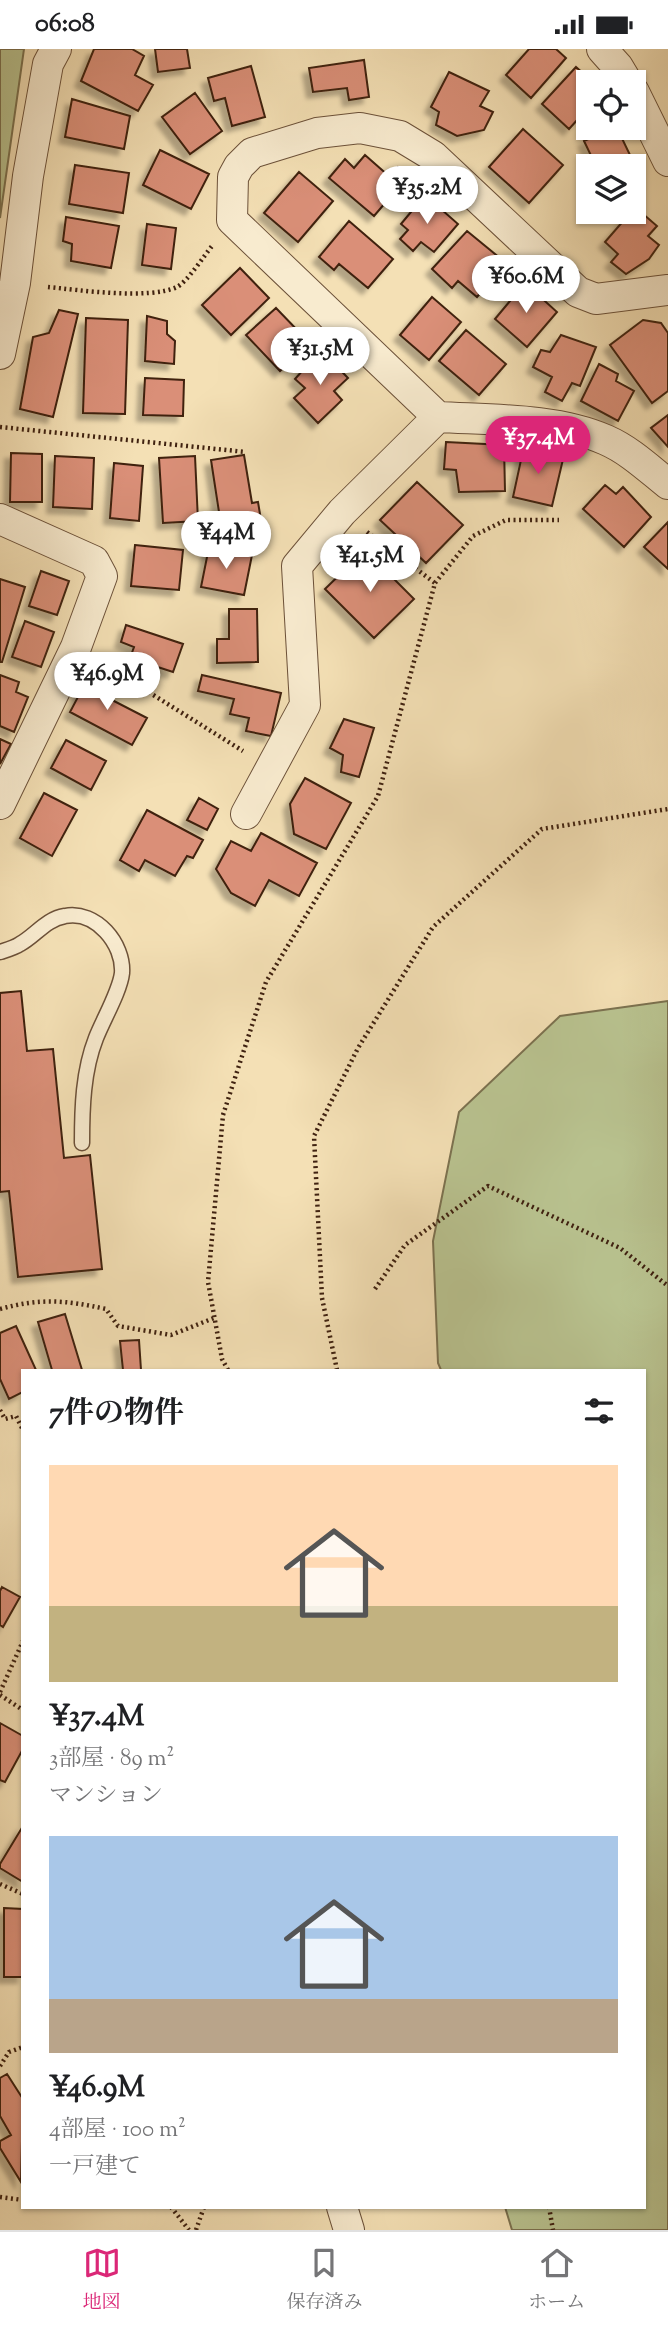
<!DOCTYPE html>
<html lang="ja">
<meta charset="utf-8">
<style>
:root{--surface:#fff;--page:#f6f6f6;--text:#202124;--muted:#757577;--line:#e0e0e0;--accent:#db2777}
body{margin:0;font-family:"Sorts Mill Goudy","Noto Serif JP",serif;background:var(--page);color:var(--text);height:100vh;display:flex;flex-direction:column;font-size:26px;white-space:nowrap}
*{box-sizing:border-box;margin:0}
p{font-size:23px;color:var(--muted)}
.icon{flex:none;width:38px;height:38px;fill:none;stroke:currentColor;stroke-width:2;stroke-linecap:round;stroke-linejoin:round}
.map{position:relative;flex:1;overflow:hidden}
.panel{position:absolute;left:21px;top:1320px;width:625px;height:840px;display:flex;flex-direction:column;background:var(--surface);border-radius:0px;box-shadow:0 2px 5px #0004}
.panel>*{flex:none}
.tools{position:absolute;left:576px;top:21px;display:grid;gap:14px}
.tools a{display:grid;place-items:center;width:70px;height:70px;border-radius:0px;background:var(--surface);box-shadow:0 2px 5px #0004;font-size:35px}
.price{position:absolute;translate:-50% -60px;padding:0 16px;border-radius:24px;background:#fff;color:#222;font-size:23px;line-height:46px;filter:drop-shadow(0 2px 4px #0008)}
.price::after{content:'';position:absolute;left:50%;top:42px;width:21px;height:16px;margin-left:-10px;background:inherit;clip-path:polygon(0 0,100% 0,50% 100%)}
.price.active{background:var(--accent);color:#fff}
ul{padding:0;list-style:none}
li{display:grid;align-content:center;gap:14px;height:371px;padding:0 28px}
li span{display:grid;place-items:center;height:217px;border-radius:0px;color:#555}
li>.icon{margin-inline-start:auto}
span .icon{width:126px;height:126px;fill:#fffc;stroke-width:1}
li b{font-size:30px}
h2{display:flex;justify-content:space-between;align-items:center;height:84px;padding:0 28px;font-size:30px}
.status{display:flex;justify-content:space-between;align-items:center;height:49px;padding:0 35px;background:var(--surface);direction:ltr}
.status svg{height:19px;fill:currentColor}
.tab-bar{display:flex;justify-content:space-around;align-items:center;height:98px;border-top:2px solid var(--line);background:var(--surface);font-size:19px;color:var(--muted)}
.tab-bar a{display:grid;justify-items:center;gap:4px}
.tab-bar .active{color:var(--accent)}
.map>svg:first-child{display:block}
.green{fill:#b9c390;stroke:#7c7250;stroke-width:2}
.building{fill:#da8f78;stroke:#3f2110;stroke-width:2;filter:url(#shadow)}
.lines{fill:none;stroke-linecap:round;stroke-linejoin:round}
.lane-casing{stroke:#6c5139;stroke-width:17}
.street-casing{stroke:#6c5139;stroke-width:32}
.path{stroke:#3f2110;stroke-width:4.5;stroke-dasharray:2 3.5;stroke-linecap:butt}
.lane{stroke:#f8ebcf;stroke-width:14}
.street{stroke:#f8ebcf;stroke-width:30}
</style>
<div class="status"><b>06:08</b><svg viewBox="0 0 49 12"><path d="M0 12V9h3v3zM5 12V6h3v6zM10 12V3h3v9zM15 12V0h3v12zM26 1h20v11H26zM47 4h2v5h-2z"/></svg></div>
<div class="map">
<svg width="668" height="2181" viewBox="0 0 668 2181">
<defs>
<filter id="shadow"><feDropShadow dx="-6" dy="6" stdDeviation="2" flood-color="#0004"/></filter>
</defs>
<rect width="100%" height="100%" fill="#f4e0b5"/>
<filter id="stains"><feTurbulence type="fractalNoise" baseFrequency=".00286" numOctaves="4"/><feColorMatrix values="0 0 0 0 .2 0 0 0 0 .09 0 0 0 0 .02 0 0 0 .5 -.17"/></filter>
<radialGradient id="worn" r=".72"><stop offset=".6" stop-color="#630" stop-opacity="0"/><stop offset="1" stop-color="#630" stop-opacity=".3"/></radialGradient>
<path class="green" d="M0 0H24L0 169Z
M668 952V2181H512L505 2158H644V1321H441L438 1314 433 1192 459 1063 560 967Z"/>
<path class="building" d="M94 0H132L144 7 135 26 153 36 138 62 81 32Z
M155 0H187L190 19 158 23Z
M529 0H556L566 9 531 49 506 26Z
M364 11 369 48 349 51 347 39 313 43 309 19Z
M251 17 265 68 232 77 225 49 214 52 208 29Z
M576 18 593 33H588V59L569 80 542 55Z
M449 23 489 42 480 57 493 63 484 81 457 87 436 76 439 63 431 58Z
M195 44 222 82 190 105 162 68Z
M72 50 130 67 124 100 65 88Z
M613 79H617L630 106 616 112 619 117H596L584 92Z
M523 80 563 116 529 154 489 118Z
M160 101 209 125 191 160 143 136Z
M365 106 390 128 398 118 409 126 374 167 329 129 345 110 354 119Z
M75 116 129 124 123 164 69 155Z
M299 123 333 152 298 193 264 164Z
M425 146 458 175 434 203 421 193 413 202 400 190 408 181 401 175Z
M635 158 657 177 648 187 659 196 649 210 626 225 611 213 618 205 605 193 631 163H634Z
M66 168 119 177 111 219 71 212 72 195 63 192Z
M349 172 393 210 368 239 339 215 334 221 319 208Z
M147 175 176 179 171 220 142 216Z
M467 182 506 214 477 248 458 232 452 239 432 220Z
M240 219 269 249 231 286 202 256Z
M525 234 557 263 527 298 495 270Z
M432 248 461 273 429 311 400 286Z
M276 259 302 286 292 296 299 304 280 322 246 286Z
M59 261 78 265 53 368 20 360 33 288 49 284Z
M147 267 167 272V285L175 292 174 315 145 312Z
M86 269 128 271 125 365 83 364Z
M643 271 661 274 668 284V342L652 354 610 296Z
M466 281 506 315 479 346 439 312Z
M561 286 596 298 580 337 572 334 562 352 545 343 552 328 533 318 541 301 550 303Z
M321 301 348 329 334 342 342 351 318 374 294 349 305 339 295 330Z
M599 315 618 325 616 332 634 342 618 372 581 352Z
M145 329 184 331 183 367 143 366Z
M668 366V398L651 379Z
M446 393 504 396 505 442 459 443 456 421 444 420Z
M524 397 564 406 552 457 513 448Z
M11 404 42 405V453H10Z
M244 406 252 454 258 453 263 483 242 486 240 473 221 476 211 411Z
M55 407 94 409 92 460 53 458Z
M195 407 198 472 163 474 159 409Z
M114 414 143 417 139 472 110 469Z
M417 433 463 476 426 514 380 471Z
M605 436 616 445 623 438 651 468 624 498 583 460Z
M668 473V520L644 498Z
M135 496 183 501 179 541 131 537Z
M209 498 252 506 244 546 201 538Z
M365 501 414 550 374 589 325 540Z
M41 522 69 532 57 566 29 557Z
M0 530 25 538 2 613H0Z
M229 560H257L258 613 217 614V590H229Z
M25 572 54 583 41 618 12 608Z
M126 576 183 595 173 623 130 609 134 598 121 593Z
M0 626 19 633 16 643 28 648 14 683 0 677Z
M202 626 281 644 271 687 246 682 249 669 230 665 234 650 198 642Z
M89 627 117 642 112 651 147 669 132 696 70 663Z
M344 670 374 679 359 728 341 723 343 706 330 699Z
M0 690 11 695 0 715Z
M66 691 106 712 91 741 51 719Z
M305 729 351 754 326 800 294 785 290 755Z
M44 744 77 761 52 807 20 789Z
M199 749 218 760 207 781 187 771Z
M147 761 203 791 193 809 187 807 175 827 145 811 139 822 120 811Z
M261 784 317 814 299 847 269 831 255 857 231 844 216 820 231 792 251 802Z
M21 942 27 1002 53 1000 64 1109 90 1106 102 1220 18 1228 9 1142 0 1143V944Z
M65 1265 82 1321H52L38 1273Z
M16 1277 36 1321H23V1343L9 1350 0 1330V1284Z
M139 1291 141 1321H123L120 1292Z
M2 1538 20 1548 3 1578 0 1576V1542Z
M0 1674 23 1687V1700L5 1733 0 1731Z
M23 1777V1833L0 1819V1815Z
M4 1859 23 1860V1928H4Z
M7 2025 23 2050 21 2133 0 2099V2092L11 2086 0 2067V2029Z"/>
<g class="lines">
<g class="lane-casing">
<path id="lane" d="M0 903C6 901 14 899 20 895 35 887 46 870 65 867 96 861 124 895 122 924 120 942 103 971 96 989 83 1022 82 1059 82 1094"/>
</g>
<g class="street-casing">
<path id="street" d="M602 0 618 18 627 33
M634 43 668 112
M0 305 15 234 28 127 48 15 56 0
M438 368 232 171 233 128 239 117 252 104 317 84 360 79 400 87 433 107 578 243 596 250 668 241
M0 470 94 512 102 527 76 598 0 755
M246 765 305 656 297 517 342 463 438 368C491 371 557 369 606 391 629 401 648 419 668 435
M342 2158 349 2181"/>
</g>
<path class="path" d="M48 238C79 241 149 251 177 238 187 233 204 207 212 197
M0 378 246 403
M367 483 435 534
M102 614 243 702
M375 1240 405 1196 488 1137 620 1199 668 1237
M0 1260C40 1249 65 1251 106 1260L118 1277 171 1286 214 1269
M228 1321 222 1310 208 1233 223 1066 266 933 378 747 435 534 473 487 506 471H559
M337 1321 322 1249 314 1087 358 999 433 878 542 780 668 760
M0 1361 5 1370 16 1367 23 1381
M0 1643 23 1592
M0 1646 23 1661
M0 1835 23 1845
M0 2017 9 2003 23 1998
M0 2148 23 2151
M171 2158 189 2181
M549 2158 553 2181
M196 2181 204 2158"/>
<use href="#lane" class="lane"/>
<use href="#street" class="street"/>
</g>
<rect width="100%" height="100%" filter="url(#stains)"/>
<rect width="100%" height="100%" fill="url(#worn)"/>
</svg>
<div class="tools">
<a><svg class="icon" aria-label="locate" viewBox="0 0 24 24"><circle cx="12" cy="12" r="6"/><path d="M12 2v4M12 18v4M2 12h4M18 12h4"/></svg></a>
<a><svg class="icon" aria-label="layers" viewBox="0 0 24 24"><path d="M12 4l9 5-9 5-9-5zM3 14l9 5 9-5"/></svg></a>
</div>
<b class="price" style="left:427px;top:177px">¥35.2M</b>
<b class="price" style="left:526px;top:266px">¥60.6M</b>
<b class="price" style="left:320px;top:338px">¥31.5M</b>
<b class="price active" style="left:538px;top:427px">¥37.4M</b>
<b class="price" style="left:226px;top:522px">¥44M</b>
<b class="price" style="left:370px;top:545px">¥41.5M</b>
<b class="price" style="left:107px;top:663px">¥46.9M</b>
<section class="panel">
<h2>7件の物件<svg class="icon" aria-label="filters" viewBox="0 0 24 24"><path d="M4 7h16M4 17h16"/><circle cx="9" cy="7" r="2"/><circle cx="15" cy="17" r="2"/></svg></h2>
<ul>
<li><span style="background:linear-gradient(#ffd9b3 65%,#c2b280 0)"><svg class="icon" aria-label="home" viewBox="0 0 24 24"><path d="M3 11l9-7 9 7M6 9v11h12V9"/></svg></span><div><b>¥37.4M</b><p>3部屋 · 89 m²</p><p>マンション</p></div></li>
<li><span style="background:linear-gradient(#a9c7e8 75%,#b9a48a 0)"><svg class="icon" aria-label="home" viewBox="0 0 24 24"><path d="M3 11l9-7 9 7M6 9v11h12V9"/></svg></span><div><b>¥46.9M</b><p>4部屋 · 100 m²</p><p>一戸建て</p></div></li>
</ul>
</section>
</div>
<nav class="tab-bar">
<a class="active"><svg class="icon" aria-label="map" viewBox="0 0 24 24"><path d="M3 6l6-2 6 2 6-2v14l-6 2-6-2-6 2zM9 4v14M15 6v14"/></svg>地図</a>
<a><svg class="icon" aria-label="saved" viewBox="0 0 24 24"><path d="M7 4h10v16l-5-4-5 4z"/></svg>保存済み</a>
<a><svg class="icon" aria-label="home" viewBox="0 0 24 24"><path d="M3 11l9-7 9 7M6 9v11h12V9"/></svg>ホーム</a>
</nav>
